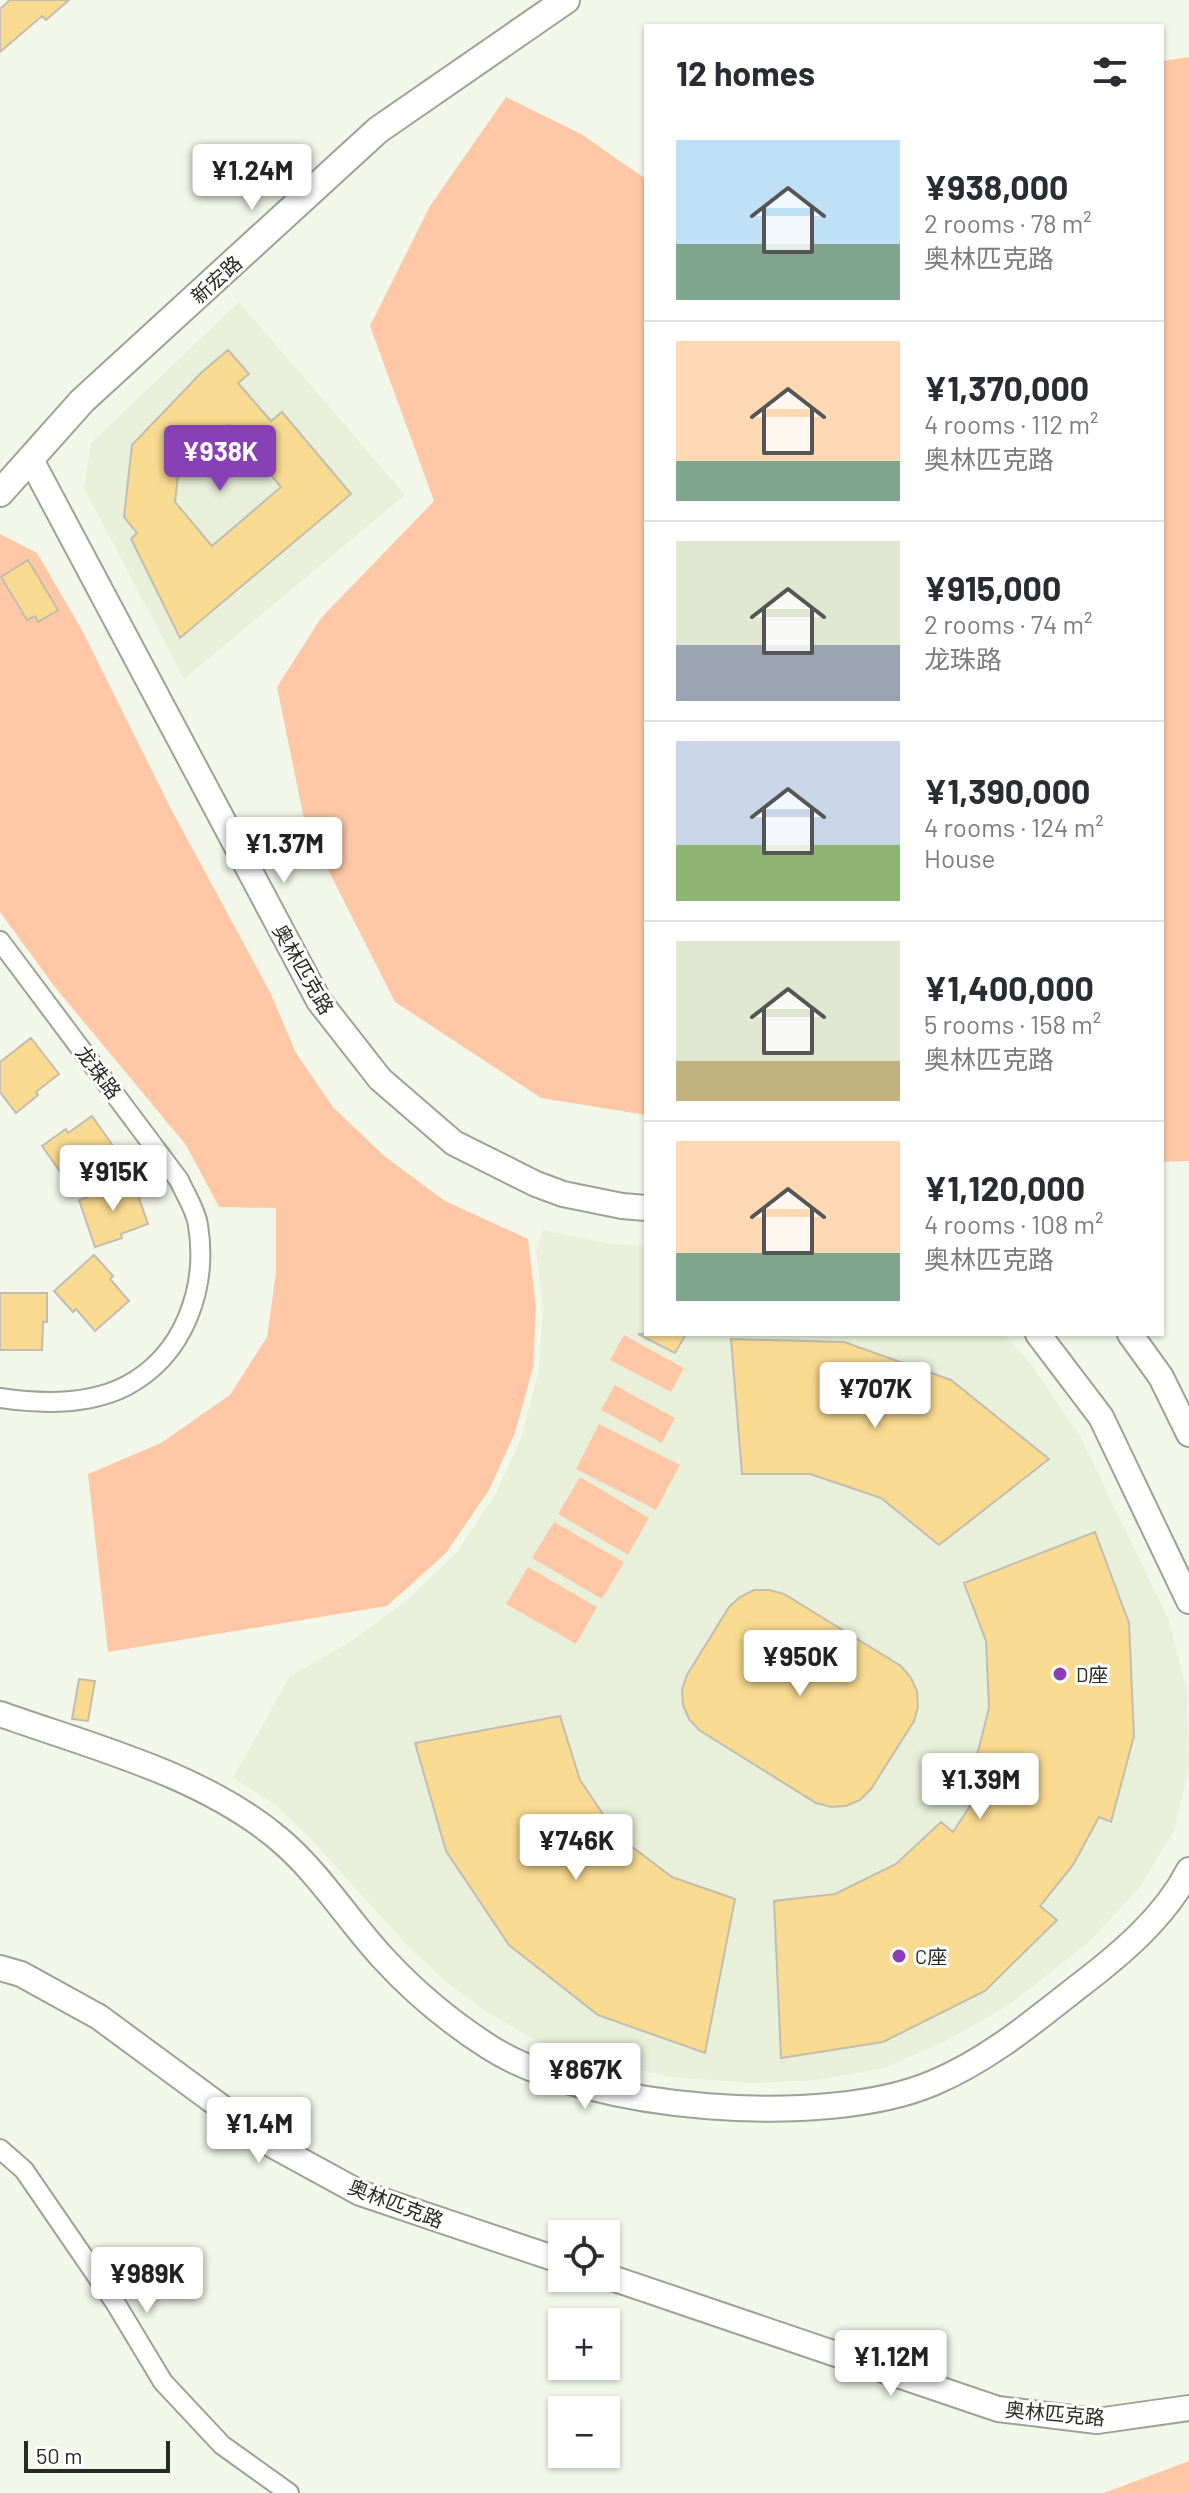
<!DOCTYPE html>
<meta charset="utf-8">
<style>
:root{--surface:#fff;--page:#f2f2f3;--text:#2b2b33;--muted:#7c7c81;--line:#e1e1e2;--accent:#8841b4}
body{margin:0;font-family:Barlow,"Noto Sans SC",sans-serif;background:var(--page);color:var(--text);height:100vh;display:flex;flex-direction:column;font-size:30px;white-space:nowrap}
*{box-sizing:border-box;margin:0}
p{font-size:26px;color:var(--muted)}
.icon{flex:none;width:44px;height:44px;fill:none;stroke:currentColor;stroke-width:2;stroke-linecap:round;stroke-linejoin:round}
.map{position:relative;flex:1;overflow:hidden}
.sheet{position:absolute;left:644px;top:24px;width:520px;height:1312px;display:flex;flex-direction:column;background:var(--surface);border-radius:0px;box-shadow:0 2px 6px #0004}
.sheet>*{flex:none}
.buttons{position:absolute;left:548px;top:2220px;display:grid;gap:16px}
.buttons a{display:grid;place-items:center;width:72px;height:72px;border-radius:0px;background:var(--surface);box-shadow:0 2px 6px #0004;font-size:40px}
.scale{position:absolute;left:24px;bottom:20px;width:146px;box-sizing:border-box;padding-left:8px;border:4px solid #282a24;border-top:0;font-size:22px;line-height:28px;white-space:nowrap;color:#282a24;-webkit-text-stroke:6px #fff;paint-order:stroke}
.price{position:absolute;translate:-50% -68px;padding:0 18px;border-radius:8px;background:#fff;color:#222;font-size:26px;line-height:52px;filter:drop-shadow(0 2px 4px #0008)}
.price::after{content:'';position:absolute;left:50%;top:48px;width:24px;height:18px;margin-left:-12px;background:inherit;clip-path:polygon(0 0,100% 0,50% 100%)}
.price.on{background:var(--accent);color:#fff}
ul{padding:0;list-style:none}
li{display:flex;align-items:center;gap:24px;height:200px;padding:0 32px}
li+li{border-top:2px solid var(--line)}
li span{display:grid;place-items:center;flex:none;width:224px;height:160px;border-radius:0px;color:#555}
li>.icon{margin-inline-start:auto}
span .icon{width:96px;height:96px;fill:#fffc;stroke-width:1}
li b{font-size:34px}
h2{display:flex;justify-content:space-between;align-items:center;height:96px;padding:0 32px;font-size:34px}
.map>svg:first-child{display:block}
.built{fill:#e8f0da}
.green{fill:#fec8a6}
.building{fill:#f8da91;stroke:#c3bdb0;stroke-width:2;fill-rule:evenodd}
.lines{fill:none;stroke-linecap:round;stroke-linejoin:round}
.minor-casing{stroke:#9da295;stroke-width:22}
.tertiary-casing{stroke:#9da295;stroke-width:28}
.secondary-casing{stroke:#9da295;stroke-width:30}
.minor{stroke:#fff;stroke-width:18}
.tertiary{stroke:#fff;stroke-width:24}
.secondary{stroke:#fff;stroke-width:26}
.poi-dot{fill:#8841b4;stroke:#fff;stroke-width:3}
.labels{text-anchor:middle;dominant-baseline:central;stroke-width:6;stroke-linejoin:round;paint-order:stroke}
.street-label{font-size:20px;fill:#282a24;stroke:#fff}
.poi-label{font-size:20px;fill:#282a24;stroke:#fff;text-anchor:start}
</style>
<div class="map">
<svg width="1189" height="2493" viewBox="0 0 1189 2493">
<rect width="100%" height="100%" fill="#f2f7e9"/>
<path class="built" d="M239 302 405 495 184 679 84 488 91 443Z
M543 1230 611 1244 646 1246V1334H1004L1031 1364 1080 1436 1168 1618 1187 1690 1189 1769 1174 1831 1139 1888 1089 1942 1009 2005 946 2041 884 2068 819 2080 753 2083 670 2077 576 2055 530 2037 487 2012 447 1983 406 1944 308 1836 273 1803 233 1778 290 1676 350 1642 406 1601 457 1552 496 1493 522 1436 539 1369 543 1308 536 1251Z"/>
<path class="green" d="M1189 57V1161L1162 1162V61Z
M506 97 581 134 646 179V1115L541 1098 395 1002 305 824 277 687 321 618 434 501 370 326 430 206Z
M0 534 37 553 83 632 171 809 270 992 296 1053 333 1107 383 1155 445 1201 528 1239 536 1308 533 1367 515 1433 489 1490 446 1553 387 1606 108 1652 88 1474 161 1443 230 1395 267 1337 276 1273V1208L219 1207 186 1145 54 986 0 912Z
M624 1335 684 1368 671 1392 610 1360Z
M615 1385 675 1418 662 1443 601 1410Z
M599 1424 680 1465 656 1510 576 1469Z
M580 1477 649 1518 628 1555 558 1514Z
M554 1522 624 1562 602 1599 532 1558Z
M528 1567 597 1607 576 1644 506 1604Z
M1189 2461V2493H1104Z"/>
<path class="building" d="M10 0H69L46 20 42 16 0 52V9Z
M228 350 249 374 238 383 271 421 282 412 351 494 180 638 131 539 137 533 124 517 132 445 202 372ZM229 425 281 487 212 546 175 502 179 468Z
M28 560 58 610 38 622 35 616 27 620 1 577Z
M31 1038 59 1074 36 1092 38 1095 16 1113 0 1092V1062Z
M92 1116 118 1153 71 1187 42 1146 66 1129 68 1133Z
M133 1181 148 1224 121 1234 122 1238 95 1247 79 1200Z
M94 1255 113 1276 110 1279 129 1301 95 1331 76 1309 73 1312 54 1291Z
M0 1293H47V1322H43L42 1350H0Z
M638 1334H686L675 1353Z
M731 1339 844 1342 951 1380 1049 1459 939 1545 881 1498 810 1474H742Z
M1095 1532 1129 1623 1134 1736 1111 1822 1099 1817 1073 1865 1040 1906 1057 1920 985 1991 883 2042 781 2058 774 1901 835 1894 896 1864 941 1822 953 1832 991 1774 974 1767 989 1708 986 1641 964 1583Z
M754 1590H769L784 1594 901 1666 911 1678 917 1691 918 1707 914 1721 871 1789 860 1800 846 1806 831 1807 816 1803 699 1730 689 1719 683 1705 682 1690 687 1675 729 1607 740 1597Z
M79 1679 95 1681 88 1721 72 1719Z
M560 1716 580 1780 618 1836 672 1877 735 1899 705 2053 598 2015 509 1945 446 1851 415 1743Z"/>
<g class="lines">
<g class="minor-casing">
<path id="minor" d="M0 941 179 1180C185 1194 196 1210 198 1225 208 1287 185 1355 126 1386 89 1405 40 1404 0 1398
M0 2149 24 2170 116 2304 163 2382 222 2445 289 2493"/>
</g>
<g class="tertiary-casing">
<path id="tertiary" d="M30 458 319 1001 380 1079 454 1143 536 1184 563 1194 622 1206 646 1208
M1038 1334 1101 1417 1189 1601
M1130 1334 1161 1377 1189 1434
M0 1714C93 1747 204 1775 280 1840 320 1874 347 1919 382 1957 413 1991 450 2022 489 2047 589 2111 825 2129 933 2083 988 2060 1033 2022 1079 1986 1121 1954 1165 1917 1189 1870
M0 1968 21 1974 99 2017 274 2146 360 2193 562 2261
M606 2276 998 2409 1097 2421 1189 2408"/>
</g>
<g class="secondary-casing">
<path id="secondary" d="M0 493 82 401 378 130 566 0"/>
</g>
<use href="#minor" class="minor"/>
<use href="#tertiary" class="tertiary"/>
<use href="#secondary" class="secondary"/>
</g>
<g class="poi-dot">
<circle cx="1060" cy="1674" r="8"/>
<circle cx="899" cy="1956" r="8"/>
</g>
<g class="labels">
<g class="street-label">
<text transform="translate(216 279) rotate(-42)">新宏路</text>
<text transform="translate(304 969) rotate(60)">奥林匹克路</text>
<text transform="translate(99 1072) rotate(53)">龙珠路</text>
<text transform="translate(396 2203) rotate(21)">奥林匹克路</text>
<text transform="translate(1055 2413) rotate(5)">奥林匹克路</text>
</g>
<g class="poi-label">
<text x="1076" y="1674">D座</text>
<text x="915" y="1956">C座</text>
</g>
</g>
</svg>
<div class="buttons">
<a><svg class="icon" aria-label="locate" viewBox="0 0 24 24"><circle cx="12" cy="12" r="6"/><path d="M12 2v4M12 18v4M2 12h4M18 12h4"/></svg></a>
<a>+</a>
<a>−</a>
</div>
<div class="scale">50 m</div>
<b class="price" style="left:252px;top:212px">¥1.24M</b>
<b class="price on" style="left:220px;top:493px">¥938K</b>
<b class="price" style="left:284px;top:885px">¥1.37M</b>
<b class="price" style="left:113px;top:1213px">¥915K</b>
<b class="price" style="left:875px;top:1430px">¥707K</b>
<b class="price" style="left:800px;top:1698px">¥950K</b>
<b class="price" style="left:980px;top:1821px">¥1.39M</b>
<b class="price" style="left:576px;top:1882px">¥746K</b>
<b class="price" style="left:585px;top:2111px">¥867K</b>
<b class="price" style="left:259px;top:2165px">¥1.4M</b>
<b class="price" style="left:147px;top:2315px">¥989K</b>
<b class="price" style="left:891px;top:2398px">¥1.12M</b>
<section class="sheet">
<h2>12 homes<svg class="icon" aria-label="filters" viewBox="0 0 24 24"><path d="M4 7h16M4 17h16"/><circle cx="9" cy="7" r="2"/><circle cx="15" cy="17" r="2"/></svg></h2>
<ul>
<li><span style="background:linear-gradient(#bfe0f5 65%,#7fa58c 0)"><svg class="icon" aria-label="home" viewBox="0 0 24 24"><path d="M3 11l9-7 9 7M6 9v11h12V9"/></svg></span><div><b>¥938,000</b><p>2 rooms · 78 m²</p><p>奥林匹克路</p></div></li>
<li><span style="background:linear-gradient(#ffd9b3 75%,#7fa58c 0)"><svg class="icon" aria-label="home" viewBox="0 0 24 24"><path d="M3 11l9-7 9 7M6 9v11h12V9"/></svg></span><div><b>¥1,370,000</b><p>4 rooms · 112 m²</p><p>奥林匹克路</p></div></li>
<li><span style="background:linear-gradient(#dfe7d0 65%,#9aa5b1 0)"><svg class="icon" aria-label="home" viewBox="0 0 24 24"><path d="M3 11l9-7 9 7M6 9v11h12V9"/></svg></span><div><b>¥915,000</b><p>2 rooms · 74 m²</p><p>龙珠路</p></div></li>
<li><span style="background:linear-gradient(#c9d6e8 65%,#8fb573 0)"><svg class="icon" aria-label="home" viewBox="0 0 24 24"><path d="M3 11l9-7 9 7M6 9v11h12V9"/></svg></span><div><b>¥1,390,000</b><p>4 rooms · 124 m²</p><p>House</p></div></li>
<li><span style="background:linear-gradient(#dfe7d0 75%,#c2b280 0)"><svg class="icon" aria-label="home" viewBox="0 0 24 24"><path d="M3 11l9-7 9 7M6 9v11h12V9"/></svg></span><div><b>¥1,400,000</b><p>5 rooms · 158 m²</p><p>奥林匹克路</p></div></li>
<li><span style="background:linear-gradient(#ffd9b3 70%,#7fa58c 0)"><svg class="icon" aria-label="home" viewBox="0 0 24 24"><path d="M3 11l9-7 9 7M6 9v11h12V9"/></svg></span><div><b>¥1,120,000</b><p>4 rooms · 108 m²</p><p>奥林匹克路</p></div></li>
</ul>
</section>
</div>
